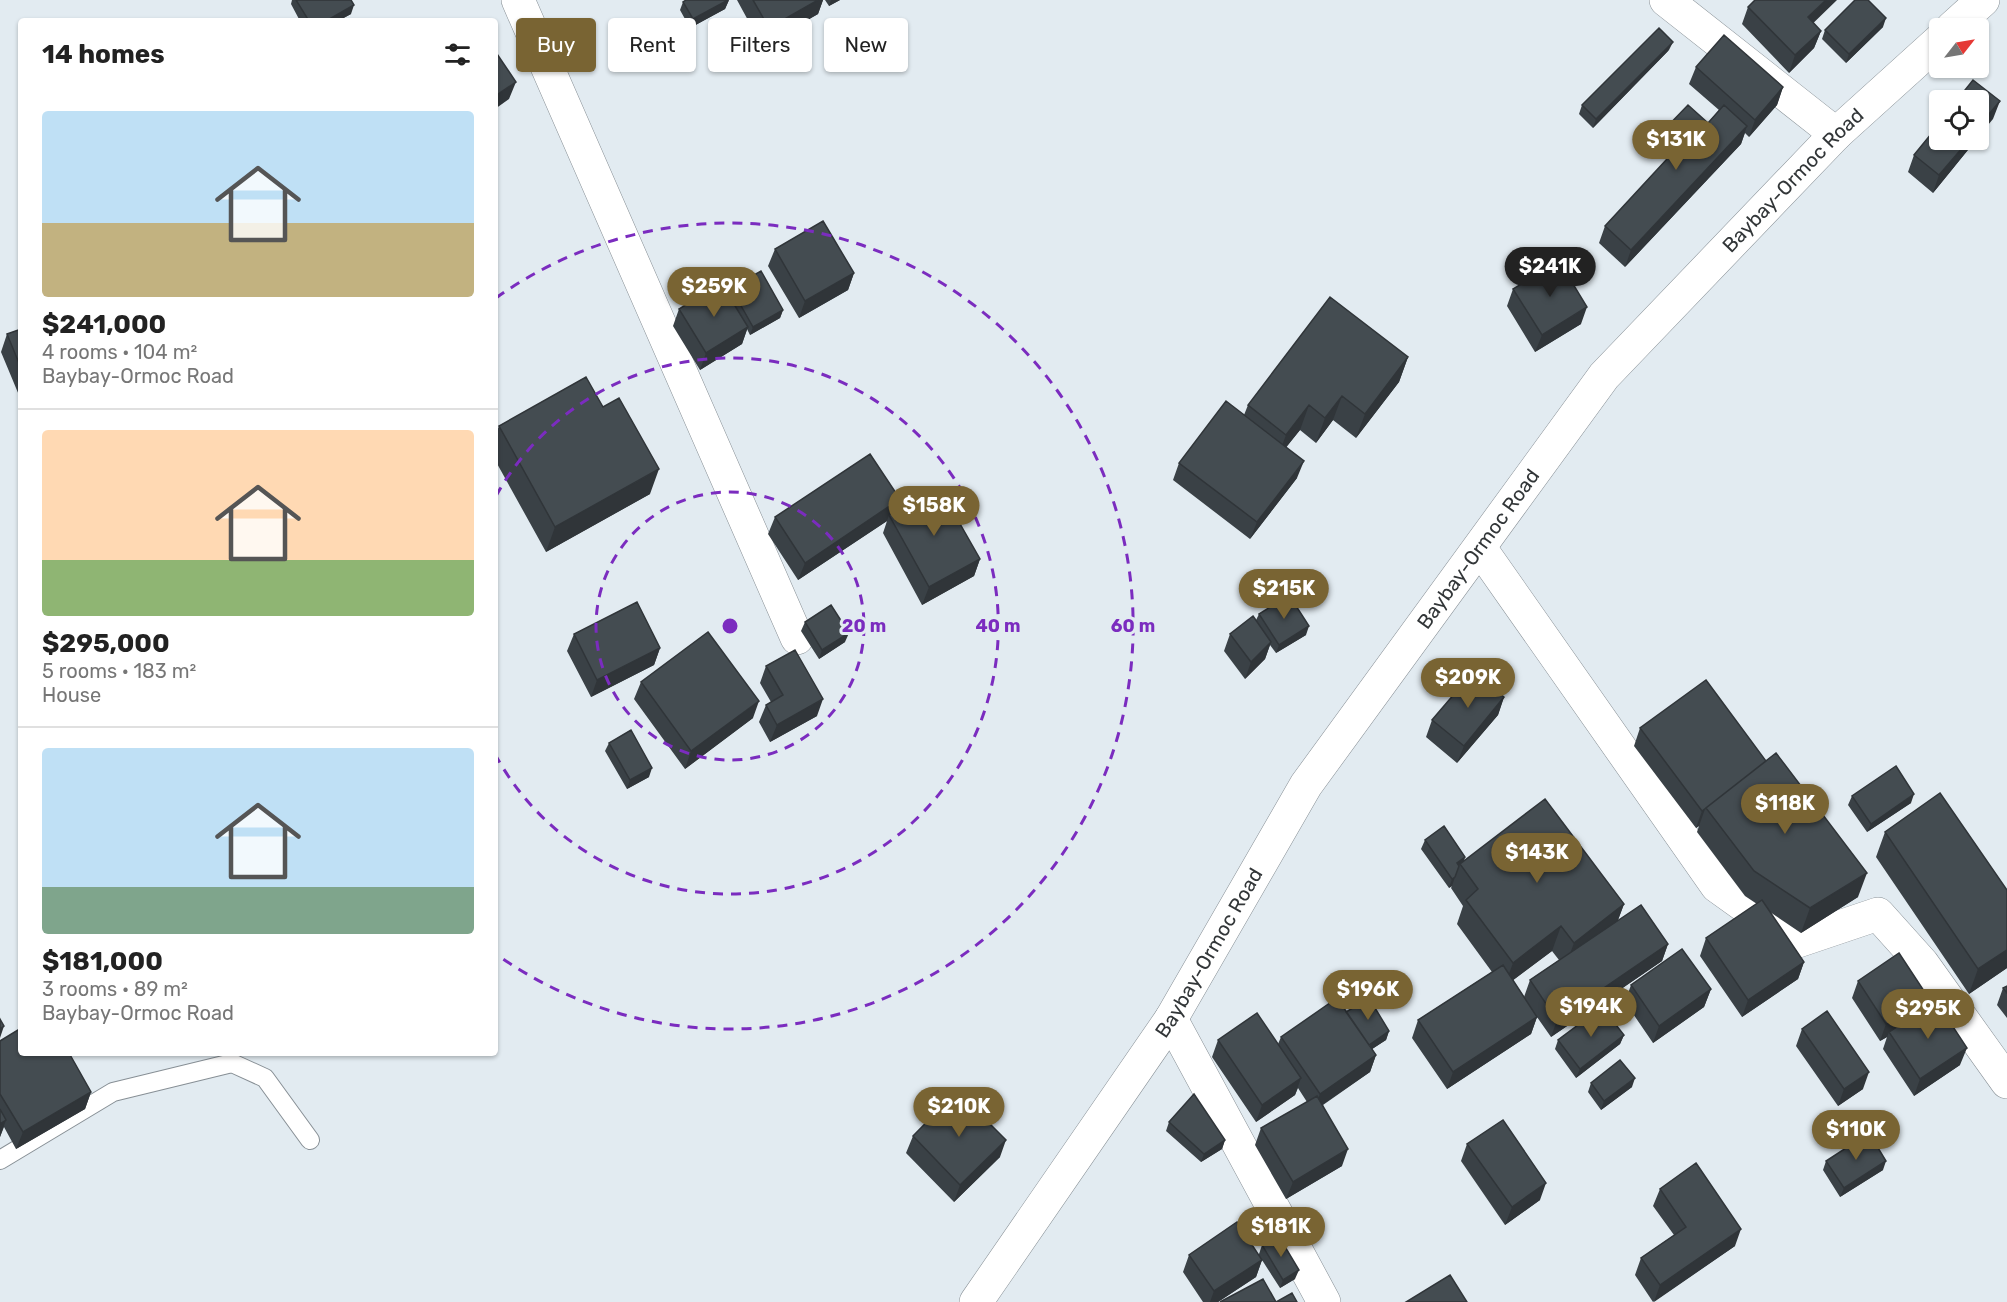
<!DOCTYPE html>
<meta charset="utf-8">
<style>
:root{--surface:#fff;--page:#f6f6f6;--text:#222;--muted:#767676;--line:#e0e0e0;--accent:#796433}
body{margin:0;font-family:Rubik,sans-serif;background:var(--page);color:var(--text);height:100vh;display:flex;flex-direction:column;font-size:22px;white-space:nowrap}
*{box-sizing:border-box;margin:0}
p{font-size:20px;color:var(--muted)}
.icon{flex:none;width:33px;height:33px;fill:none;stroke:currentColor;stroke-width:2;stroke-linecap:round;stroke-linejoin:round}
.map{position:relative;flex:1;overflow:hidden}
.panel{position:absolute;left:18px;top:18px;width:480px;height:1038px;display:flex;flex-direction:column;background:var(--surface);border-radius:6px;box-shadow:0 2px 4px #0004}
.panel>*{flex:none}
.hud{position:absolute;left:516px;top:18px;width:570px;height:54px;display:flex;gap:12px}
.needle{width:39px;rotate:59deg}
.fabs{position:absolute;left:1929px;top:18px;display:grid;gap:12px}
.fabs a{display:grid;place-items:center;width:60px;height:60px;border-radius:6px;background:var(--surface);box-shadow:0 2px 4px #0004;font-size:30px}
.price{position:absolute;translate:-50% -51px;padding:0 14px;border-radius:21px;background:var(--accent);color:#fff;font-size:20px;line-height:39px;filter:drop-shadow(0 2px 3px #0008)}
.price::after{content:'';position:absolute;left:50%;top:36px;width:18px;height:14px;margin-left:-9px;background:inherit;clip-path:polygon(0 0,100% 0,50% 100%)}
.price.active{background:#222;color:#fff}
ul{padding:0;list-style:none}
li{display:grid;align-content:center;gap:12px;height:318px;padding:0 24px}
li+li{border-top:2px solid var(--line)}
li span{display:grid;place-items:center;height:186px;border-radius:6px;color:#555}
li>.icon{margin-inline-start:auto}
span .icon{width:108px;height:108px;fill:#fffc;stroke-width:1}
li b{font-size:26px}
h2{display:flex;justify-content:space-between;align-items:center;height:72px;padding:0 24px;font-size:26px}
.pill{padding:0 21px;border-radius:6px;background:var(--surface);box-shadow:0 2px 4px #0004;font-size:21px;line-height:54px}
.pill.active{background:var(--accent);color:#fff}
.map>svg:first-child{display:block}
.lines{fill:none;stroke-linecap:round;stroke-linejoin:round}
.lane-casing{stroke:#878f95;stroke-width:20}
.street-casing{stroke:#878f95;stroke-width:34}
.highway-casing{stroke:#878f95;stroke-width:34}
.lane{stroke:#fff;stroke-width:18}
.street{stroke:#fff;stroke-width:33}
.highway{stroke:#fff;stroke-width:33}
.wall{fill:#3a4146;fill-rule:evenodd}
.shaded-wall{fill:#303539}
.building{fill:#444c51;stroke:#303539;stroke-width:1.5}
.ring{fill:none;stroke:#7b2cbf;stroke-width:3;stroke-dasharray:10 8}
.labels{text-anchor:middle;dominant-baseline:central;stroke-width:6;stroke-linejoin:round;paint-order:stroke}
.street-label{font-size:20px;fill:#323638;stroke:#e2ebf1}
.centre{fill:#7b2cbf;stroke:#e2ebf1;stroke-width:3}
.ring-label{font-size:18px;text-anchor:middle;font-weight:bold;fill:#7b2cbf;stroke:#e2ebf1;stroke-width:6;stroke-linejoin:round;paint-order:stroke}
</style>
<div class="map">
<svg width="2007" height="1302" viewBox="0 0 2007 1302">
<rect width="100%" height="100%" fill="#e2ebf1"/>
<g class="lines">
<g class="lane-casing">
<path id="lane" d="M0 1160 113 1092 232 1063 265 1078 310 1140"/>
</g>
<g class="street-casing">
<path id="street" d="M518 0 797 638
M1666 0 1836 134
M1480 548 1717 886 1795 942 1878 914 1922 963 2007 1082
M1171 1019 1324 1302"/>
</g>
<g class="highway-casing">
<g id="highway">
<path d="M1952 28 1983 0"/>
<path id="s1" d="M976 1302 1171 1019 1306 785 1604 376 1836 134 1940 40"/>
</g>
</g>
<use href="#lane" class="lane"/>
<use href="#street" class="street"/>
<use href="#highway" class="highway"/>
</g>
<path class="wall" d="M292 0H351V14L338 21H300L291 4Z
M729 0 725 9 690 28 680 10 683 2Z
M737 0H823L818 14 762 46Z
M825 0H840L829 6Z
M1748 7 1813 23 1821 31 1814 48 1789 73 1742 24Z
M1883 27 1846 63 1822 39 1825 30Z
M1669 50 1593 128 1579 114 1582 105Z
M1696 67 1783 87 1777 105 1749 137 1745 133 1741 144 1625 267 1599 243 1605 226 1668 158 1657 148 1663 131 1708 123 1719 110 1689 84Z
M1940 140H1976L1933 193 1908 172 1914 155Z
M775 249 854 273 848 290 799 318 768 266Z
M731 288 783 310 780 318 750 335 747 329 742 344 700 370 673 326 679 309 729 296Z
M1513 289 1581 324 1535 352 1507 306Z
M21 329V400L1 352 7 334Z
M1408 357 1399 382 1356 438 1333 420 1316 443 1300 430 1286 447 1297 478 1250 539 1173 480 1179 463 1244 415 1248 405Z
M499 426 650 494 546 552 495 460V436Z
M900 499 895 512 980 559 974 576 922 605 883 533 887 521 798 580 768 534 775 517Z
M1259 614 1306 635 1276 653 1270 645 1265 659 1245 679 1224 651 1230 634 1256 620Z
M805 622 845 642 819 659 801 631Z
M574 634 660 648 654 665 591 697 567 651Z
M766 666 817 716 770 742 759 722 766 705 771 702 760 683Z
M641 682 753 718 685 769 634 699Z
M1504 697 1498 715 1457 763 1426 737 1432 720Z
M1640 728 1858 897 1801 933 1770 912 1804 962 1798 979 1742 1017 1700 956 1706 938 1757 904 1745 896 1697 832 1699 826 1696 828 1634 746Z
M609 743 649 777 627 789 605 751Z
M1852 796 1911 803 1867 832 1848 805Z
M1885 832 2007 968 1969 994 1876 857Z
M1425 840 1465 857 1464 861 1624 904 1618 920 1668 944 1662 961 1551 1037 1537 1017 1531 1034 1447 1089 1412 1038 1418 1020 1492 972 1457 924 1463 906 1451 888 1452 886 1449 888 1421 849ZM1552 951 1559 960 1530 980 1524 997 1513 980Z
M1858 981 1924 1009 1960 1065 1914 1096 1883 1049 1887 1037 1880 1041 1852 998Z
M1631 985 1711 989 1704 1007 1653 1043 1625 1002Z
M2007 986V1018L1997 1005 2003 988Z
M1346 1012 1389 1031 1386 1040 1372 1049 1376 1055 1370 1072 1323 1105 1342 1166 1286 1199 1255 1145 1261 1128 1307 1102 1298 1088 1295 1095 1256 1122 1212 1057 1218 1040 1278 1044 1281 1037Z
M1802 1029 1863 1089 1838 1106 1796 1046Z
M1624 1035 1620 1044 1576 1078 1555 1049 1558 1040Z
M0 1041 91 1092 85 1109 16 1149 4 1127 0 1137Z
M1591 1083 1632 1087 1601 1110 1588 1092Z
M1169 1122 1225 1140 1222 1149 1201 1162 1166 1131Z
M913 1136 1000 1157 954 1202 906 1153Z
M1467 1144 1540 1200 1505 1225 1461 1161Z
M1826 1161 1883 1170 1840 1197 1823 1170Z
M1660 1189 1735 1246 1653 1302 1635 1275 1641 1258 1674 1235 1653 1206Z
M1262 1245 1295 1279 1280 1288 1262 1260 1256 1277 1218 1302H1203L1183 1272 1189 1255 1259 1254Z"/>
<path class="shaded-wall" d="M729 0 725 9 690 28 693 19Z
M818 0H823L818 14 762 46 769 28Z
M831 0H840L829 6Z
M1826 0H1837L1802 34 1808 17Z
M354 5 351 14 338 21H326Z
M1886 18 1883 27 1846 63 1849 54Z
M1821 31 1814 48 1789 73 1795 55Z
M1673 42 1669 50 1593 128 1596 119Z
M516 82 509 99 495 109V96Z
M1783 87 1777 105 1749 137 1755 120Z
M2000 101 1993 119 1978 137V127Z
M1747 126 1741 144 1625 267 1631 250Z
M1969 140H1976L1933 193 1939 175Z
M854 273 848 290 799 318 805 301Z
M1587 307 1581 324 1535 352 1542 335Z
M783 310 780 318 750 335 753 327Z
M748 327 742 344 700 370 706 353Z
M1408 357 1399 382 1356 438 1365 414Z
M1342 396 1333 420 1316 443 1325 418Z
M1309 405 1300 430 1277 459 1286 435Z
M1304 461 1297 478 1250 539 1257 522Z
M659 469 650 494 546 552 555 527Z
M900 499 894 516 889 515 887 521 798 580 805 563Z
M980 559 974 576 922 605 929 587Z
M1309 626 1306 635 1276 653 1279 645Z
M849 633 845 642 819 659 822 650Z
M1271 642 1265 659 1245 679 1251 662Z
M660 648 654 665 591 697 597 680Z
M1504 697 1498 715 1457 763 1464 746Z
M823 699 817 716 770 742 777 725Z
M759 701 753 718 685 769 691 751Z
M652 768 649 777 627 789 630 780Z
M1914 794 1911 803 1867 832 1871 824Z
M1705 809 1699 826 1696 828 1702 811Z
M1465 857 1462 865 1460 864 1458 868 1457 863Z
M1867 873 1858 897 1801 933 1810 908Z
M1455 877 1452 886 1449 888 1452 879Z
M1624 904 1615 928 1565 967 1574 943Z
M1561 926 1552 951 1504 987 1513 963Z
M1668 944 1662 961 1551 1037 1557 1020Z
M2007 950V968L1969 994 1978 969Z
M1804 962 1798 979 1742 1017 1748 1000Z
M1711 989 1704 1007 1653 1043 1659 1026Z
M1928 997 1922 1014 1889 1032 1887 1037 1880 1041 1886 1024Z
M1537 1017 1531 1034 1447 1089 1453 1072Z
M4 1026 0 1038V1029Z
M1389 1031 1386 1040 1363 1055 1367 1046Z
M1624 1035 1620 1044 1576 1078 1580 1069Z
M1967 1048 1960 1065 1914 1096 1920 1079Z
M1376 1055 1370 1072 1313 1111 1320 1094Z
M1869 1072 1863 1089 1838 1106 1844 1089Z
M1301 1078 1295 1095 1256 1122 1262 1105Z
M1635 1078 1632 1087 1601 1110 1604 1101Z
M91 1092 85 1109 16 1149 23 1132Z
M6 1120 0 1137V1124Z
M1006 1140 1000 1157 954 1202 960 1185Z
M1225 1140 1222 1149 1201 1162 1204 1154Z
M1348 1149 1342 1166 1286 1199 1293 1182Z
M1886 1161 1883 1170 1840 1197 1844 1188Z
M1546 1183 1540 1200 1505 1225 1512 1207Z
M1741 1229 1735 1246 1654 1302 1660 1285Z
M1262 1260 1256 1277 1218 1302H1210L1214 1291Z
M1299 1270 1295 1279 1280 1288 1283 1280Z"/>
<path class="building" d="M296 0H351L354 5 326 21H309Z
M686 0H728L693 19 683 2Z
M753 0H818L769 28Z
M1755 0H1826L1808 17 1821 31 1795 55 1748 7Z
M1855 0H1868L1886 18 1849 54 1825 30Z
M1659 28 1673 42 1596 119 1582 105Z
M1724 35 1783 87 1755 120 1696 67Z
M495 51 516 82 495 96Z
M1973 80 2000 101 1978 127V100H1957Z
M1688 105 1708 123 1724 105 1747 126 1631 250 1605 226 1679 146 1663 131Z
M1940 123V140H1969L1939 175 1914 155Z
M823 221 854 273 805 301 775 249Z
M1559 261 1587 307 1542 335 1513 289Z
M761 271 783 310 753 327 731 288Z
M721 283 748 327 706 353 679 309Z
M1330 297 1408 357 1365 414 1342 396 1325 418 1309 405 1286 435 1248 405Z
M21 329V368L7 334Z
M586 377 603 407 619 398 659 469 555 527 499 426Z
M1226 401 1304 461 1257 522 1179 463Z
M870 454 900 499 805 563 775 517Z
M939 487 980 559 929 587 889 515Z
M1289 595 1309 626 1279 645 1259 614Z
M637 602 660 648 597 680 574 634Z
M831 605 849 633 822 650 805 622Z
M1253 616 1271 642 1251 662 1230 634Z
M708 632 759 701 691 751 641 682Z
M795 650 823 699 777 725 766 705 783 695 766 666Z
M1473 672 1504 697 1464 746 1432 720Z
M1706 680 1766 761 1706 808 1702 811 1640 728Z
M631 730 652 768 630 780 609 743Z
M1776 753 1867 873 1810 908 1754 871 1706 808Z
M1896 766 1914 794 1871 824 1852 796Z
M1940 793 2007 890V950L1978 969 1885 832Z
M1545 799 1624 904 1574 943 1561 926 1513 963 1466 900 1478 889 1460 864Z
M1444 826 1465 857 1457 863 1459 866 1455 877 1452 879 1425 840Z
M1762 900 1804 962 1748 1000 1706 938Z
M1641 905 1668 944 1557 1020 1530 980Z
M1682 949 1711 989 1659 1026 1631 985Z
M1899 953 1928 997 1886 1024 1858 981Z
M1503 965 1537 1017 1453 1072 1418 1020Z
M2007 986V993L2003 988Z
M1337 998 1376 1055 1320 1094 1281 1037Z
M1369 998 1389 1031 1369 1045 1346 1012Z
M1936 1001 1967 1048 1920 1079 1889 1032Z
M1602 1007 1624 1035 1580 1069 1558 1040Z
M1827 1011 1869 1072 1844 1089 1802 1029Z
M1257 1013 1301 1078 1262 1105 1218 1040Z
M0 1019 4 1026 0 1029Z
M21 1028V1053H69L91 1092 23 1132 0 1094V1041Z
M1620 1060 1635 1078 1604 1101 1591 1083Z
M957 1091 1006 1140 960 1185 913 1136Z
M1194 1094 1225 1140 1204 1154 1169 1122Z
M1317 1096 1348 1149 1293 1182 1261 1128Z
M0 1109 6 1120 0 1124Z
M1503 1120 1546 1183 1512 1207 1467 1144Z
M1869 1133 1886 1161 1844 1188 1826 1161Z
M1696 1163 1741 1229 1660 1285 1641 1258 1686 1227 1660 1189Z
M1237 1222 1262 1260 1214 1291 1189 1255Z
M1278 1235 1299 1270 1283 1280 1262 1245Z
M1450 1275 1467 1302H1406Z
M1263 1279 1276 1302H1220Z
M1292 1293 1297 1302H1276Z"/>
<g class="ring">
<circle cx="730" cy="626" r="134"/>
<path d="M496 496A268 268 0 1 1 496 756"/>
<path d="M496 298A403 403 0 1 1 496 954"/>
</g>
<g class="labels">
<g class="street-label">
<text stroke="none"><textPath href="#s1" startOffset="1392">Baybay-Ormoc Road</textPath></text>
<text stroke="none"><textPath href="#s1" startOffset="906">Baybay-Ormoc Road</textPath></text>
<text stroke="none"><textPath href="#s1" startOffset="420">Baybay-Ormoc Road</textPath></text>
</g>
</g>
<circle cx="730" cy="626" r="9" class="centre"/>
<g class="ring-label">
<text x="864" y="632">20 m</text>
<text x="998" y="632">40 m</text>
<text x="1133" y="632">60 m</text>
</g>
</svg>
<div class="fabs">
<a><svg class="needle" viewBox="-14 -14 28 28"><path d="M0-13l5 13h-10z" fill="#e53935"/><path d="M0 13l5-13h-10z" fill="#767676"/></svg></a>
<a><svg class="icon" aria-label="locate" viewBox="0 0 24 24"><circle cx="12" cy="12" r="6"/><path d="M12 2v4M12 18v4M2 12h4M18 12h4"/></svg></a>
</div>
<b class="price" style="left:1676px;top:171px">$131K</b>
<b class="price active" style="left:1550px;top:298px">$241K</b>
<b class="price" style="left:714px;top:318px">$259K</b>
<b class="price" style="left:934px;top:537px">$158K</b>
<b class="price" style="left:1284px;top:620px">$215K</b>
<b class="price" style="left:1468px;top:709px">$209K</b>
<b class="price" style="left:1785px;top:835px">$118K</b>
<b class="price" style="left:1537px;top:884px">$143K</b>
<b class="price" style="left:1368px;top:1021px">$196K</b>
<b class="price" style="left:1591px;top:1038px">$194K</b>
<b class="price" style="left:1928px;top:1040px">$295K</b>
<b class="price" style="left:959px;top:1138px">$210K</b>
<b class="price" style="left:1856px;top:1161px">$110K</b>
<b class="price" style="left:1281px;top:1258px">$181K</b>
<div class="hud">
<a class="pill active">Buy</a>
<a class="pill">Rent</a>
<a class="pill">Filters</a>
<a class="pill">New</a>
</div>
<section class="panel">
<h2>14 homes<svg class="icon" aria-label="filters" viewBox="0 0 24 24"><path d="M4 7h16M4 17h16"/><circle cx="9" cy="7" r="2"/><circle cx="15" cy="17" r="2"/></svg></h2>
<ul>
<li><span style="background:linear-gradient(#bfe0f5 60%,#c2b280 0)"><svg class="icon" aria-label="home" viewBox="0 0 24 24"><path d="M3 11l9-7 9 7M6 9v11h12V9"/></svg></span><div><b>$241,000</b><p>4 rooms · 104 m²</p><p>Baybay-Ormoc Road</p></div></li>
<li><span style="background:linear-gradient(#ffd9b3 70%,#8fb573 0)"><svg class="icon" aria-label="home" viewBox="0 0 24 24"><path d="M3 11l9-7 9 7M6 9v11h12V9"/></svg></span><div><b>$295,000</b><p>5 rooms · 183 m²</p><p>House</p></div></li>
<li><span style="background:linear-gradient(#bfe0f5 75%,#7fa58c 0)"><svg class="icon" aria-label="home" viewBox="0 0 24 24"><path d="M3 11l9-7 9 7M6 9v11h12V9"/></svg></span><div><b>$181,000</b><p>3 rooms · 89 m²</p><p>Baybay-Ormoc Road</p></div></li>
</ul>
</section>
</div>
